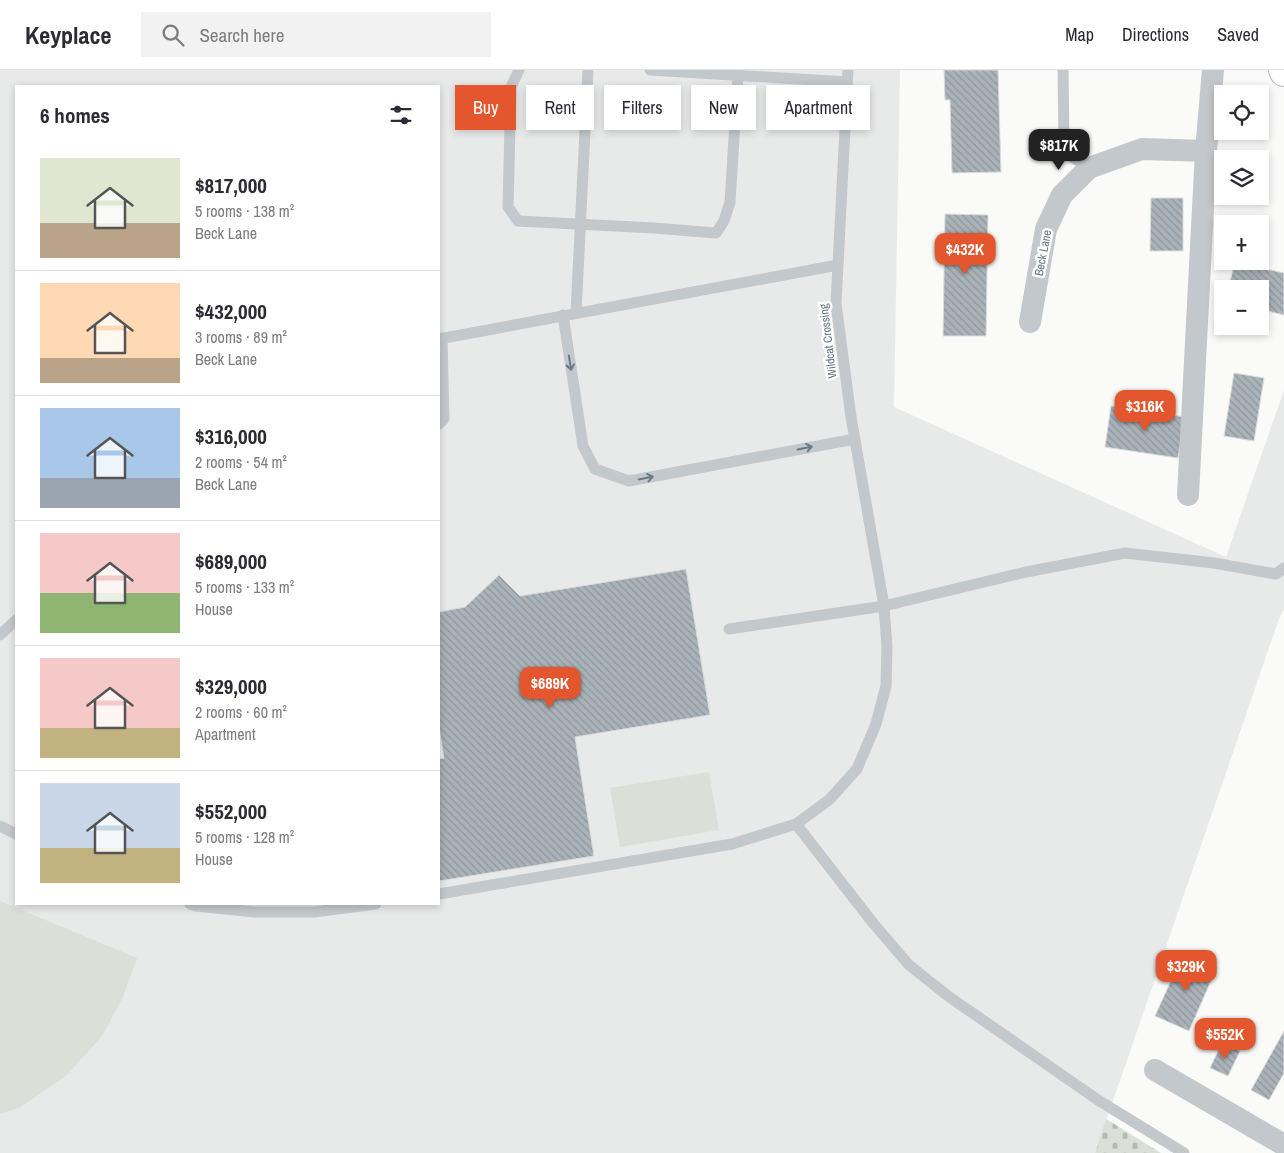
<!DOCTYPE html>
<meta charset="utf-8">
<style>
:root{--surface:#fff;--page:#f2f2f3;--text:#2b2b33;--muted:#7c7c81;--line:#e1e1e2;--accent:#e4572e}
body{margin:0;font-family:"Archivo Narrow",sans-serif;background:var(--page);color:var(--text);height:100vh;display:flex;flex-direction:column;font-size:19px;white-space:nowrap}
*{box-sizing:border-box;margin:0}
p{font-size:16px;color:var(--muted)}
.icon{flex:none;width:28px;height:28px;fill:none;stroke:currentColor;stroke-width:2;stroke-linecap:round;stroke-linejoin:round}
.map{position:relative;flex:1;overflow:hidden}
.side{position:absolute;left:15px;top:15px;width:425px;height:820px;display:flex;flex-direction:column;background:var(--surface);border-radius:0px;box-shadow:0 2px 8px #0003}
.side>*{flex:none}
.banner{position:absolute;left:455px;top:15px;width:475px;height:45px;display:flex;gap:10px}
.buttons{position:absolute;left:1214px;top:15px;display:grid;gap:10px}
.buttons a{display:grid;place-items:center;width:55px;height:55px;border-radius:0px;background:var(--surface);box-shadow:0 2px 8px #0003;font-size:25px}
.price{position:absolute;translate:-50% -42px;padding:0 11px;border-radius:10px;background:var(--accent);color:#fff;font-size:16px;line-height:32px;filter:drop-shadow(0 1px 2px #0008)}
.price::after{content:'';position:absolute;left:50%;top:30px;width:15px;height:11px;margin-left:-8px;background:inherit;clip-path:polygon(0 0,100% 0,50% 100%)}
.price.active{background:#222;color:#fff}
ul{padding:0;list-style:none}
li{display:flex;align-items:center;gap:15px;height:125px;padding:0 25px}
li+li{border-top:1px solid var(--line)}
li span{display:grid;place-items:center;flex:none;width:140px;height:100px;border-radius:0px;color:#555}
li>.icon{margin-inline-start:auto}
span .icon{width:60px;height:60px;fill:#fffc;stroke-width:1}
li b{font-size:21px}
h2{display:flex;justify-content:space-between;align-items:center;height:60px;padding:0 25px;font-size:21px}
.tag{padding:0 18px;border-radius:0px;background:var(--surface);box-shadow:0 2px 8px #0003;font-size:18px;line-height:45px}
.tag.active{background:var(--accent);color:#fff}
header{display:flex;align-items:center;gap:30px;box-sizing:border-box;height:70px;padding:0 25px;background:var(--surface);border-bottom:1px solid var(--line)}
header strong{font-size:24px}
nav{display:flex;gap:28px;margin-inline-start:auto;font-size:18px}
.search{width:350px;height:45px;background:var(--page);display:flex;align-items:center;gap:12px;box-sizing:border-box;padding:0 18px;border-radius:0px;color:var(--muted);font-size:19px}
.map>svg:first-child{display:block}
.built{fill:#e8e9e9;fill-rule:evenodd}
.cemetery{fill:url(#cemetery-stones)}
.green{fill:#dadfd7}
.building{fill:url(#building-back-hatch);stroke:#dcdcda}
.lines{fill:none;stroke-linecap:round;stroke-linejoin:round}
.secondary-casing{stroke:#b3babf;stroke-width:30}
.lane{stroke:#c3c8cc;stroke-width:11}
.street{stroke:#c3c8cc;stroke-width:22}
.secondary{stroke:#fff;stroke-width:28}
.oneway{stroke:#6a7a87}
.labels{text-anchor:middle;dominant-baseline:central;stroke-width:5;stroke-linejoin:round;paint-order:stroke}
.street-label{font-size:12px;fill:#657683;stroke:#fff}
</style>
<header>
<strong>Keyplace</strong>
<div class="search"><svg class="icon" aria-label="search" viewBox="0 0 24 24"><circle cx="10" cy="10" r="6"/><path d="M15 15l6 6"/></svg>Search here</div>
<nav><a>Map</a><a>Directions</a><a>Saved</a></nav>
</header>
<div class="map">
<svg width="1284" height="1083" viewBox="0 0 1284 1083">
<defs>
<pattern id="cemetery-stones" width="16" height="16" patternUnits="userSpaceOnUse" patternTransform="scale(1.25)"><rect width="16" height="16" fill="#dadfd7"/><path d="M2 7V4a2 2 0 0 1 4 0v3zM10 15v-3a2 2 0 0 1 4 0v3z" fill="#b4b9b4"/></pattern>
<pattern id="building-back-hatch" width="6" height="6" patternUnits="userSpaceOnUse" patternTransform="scale(1.25)"><rect width="6" height="6" fill="#aab3b9"/><path d="M-1 5l2 2M0 0l6 6M5-1l2 2" fill="none" stroke="#8e969c"/></pattern>
</defs>
<rect width="100%" height="100%" fill="#fafaf8"/>
<path class="built" d="M0 0H900L894 337 1226 487 1284 320V540L1280 546 1095 1083H0ZM16 16H439V834H16Z"/>
<path class="cemetery" d="M1106 1049 1161 1083H1095Z"/>
<path class="green" d="M709 702 719 760 620 777 610 718Z
M0 831 137 888 123 927 102 966 66 1006 19 1038 0 1044Z"/>
<path class="building" d="M944 0H998L1001 102 952 103 950 30H945Z
M1151 128H1183V181H1150Z
M945 144 988 145 986 266H943Z
M1235 192 1284 203V245L1260 239V219H1228Z
M1234 303 1264 308 1254 371 1224 366Z
M1111 336 1185 347 1178 388 1105 377Z
M686 499 710 645 575 667 594 786 439 811V689L444 688 439 658V542L465 537 499 505 520 526Z
M1184 882 1217 897 1189 961 1155 946Z
M1284 961V1003L1269 1030 1251 1020Z
M1222 973 1240 981 1228 1006 1210 998Z"/>
<g class="lines">
<g class="secondary-casing">
<path id="secondary" d="M1283 0 1284 2"/>
</g>
<path class="lane" d="M519 0 511 17 508 137 518 151 654 158 716 163 724 151 730 132 738 5
M650 0 847 12
M1063 0 1064 73 1072 87 1089 98
M576 243 588 0
M563 245 583 376 595 399 629 411 855 369
M439 269 838 195
M439 354 444 349 442 268
M729 559 884 536 1026 502 1125 483 1214 493 1276 504 1284 498
M0 565 16 550
M796 754 873 853 909 895 948 926 1098 1030 1184 1083
M0 756 16 764
M439 824 732 774 796 754 829 730 857 699 876 654 886 616 887 577 884 536 851 347 836 234 848 0
M190 834 196 836 254 842H314L376 834"/>
<path class="street" d="M1030 252 1046 159 1062 125 1089 98 1142 79 1206 81
M1188 425 1206 81 1213 0
M1155 1000 1284 1075"/>
<use href="#secondary" class="secondary"/>
</g>
<defs><path id="oneway-shaft" d="M-6 0H5M1.5-3L5.5 0L1.5 3" fill="none" stroke-width="1.6" stroke-linecap="round" stroke-linejoin="round" transform="scale(1.25)"/></defs>
<g class="oneway">
<use href="#oneway-shaft" transform="translate(570 293) rotate(81)"/>
<use href="#oneway-shaft" transform="translate(805 378) rotate(-11)"/>
<use href="#oneway-shaft" transform="translate(646 408) rotate(-11)"/>
</g>
<g class="labels">
<g class="street-label">
<text transform="translate(1043 183) rotate(-79)">Beck Lane</text>
<text transform="translate(828 271) rotate(-97)">Wildcat Crossing</text>
</g>
</g>
</svg>
<div class="buttons">
<a><svg class="icon" aria-label="locate" viewBox="0 0 24 24"><circle cx="12" cy="12" r="6"/><path d="M12 2v4M12 18v4M2 12h4M18 12h4"/></svg></a>
<a><svg class="icon" aria-label="layers" viewBox="0 0 24 24"><path d="M12 4l9 5-9 5-9-5zM3 14l9 5 9-5"/></svg></a>
<a>+</a>
<a>−</a>
</div>
<b class="price active" style="left:1059px;top:101px">$817K</b>
<b class="price" style="left:965px;top:205px">$432K</b>
<b class="price" style="left:1145px;top:362px">$316K</b>
<b class="price" style="left:550px;top:639px">$689K</b>
<b class="price" style="left:1186px;top:922px">$329K</b>
<b class="price" style="left:1225px;top:990px">$552K</b>
<div class="banner">
<a class="tag active">Buy</a>
<a class="tag">Rent</a>
<a class="tag">Filters</a>
<a class="tag">New</a>
<a class="tag">Apartment</a>
</div>
<section class="side">
<h2>6 homes<svg class="icon" aria-label="filters" viewBox="0 0 24 24"><path d="M4 7h16M4 17h16"/><circle cx="9" cy="7" r="2"/><circle cx="15" cy="17" r="2"/></svg></h2>
<ul>
<li><span style="background:linear-gradient(#dfe7d0 65%,#b9a48a 0)"><svg class="icon" aria-label="home" viewBox="0 0 24 24"><path d="M3 11l9-7 9 7M6 9v11h12V9"/></svg></span><div><b>$817,000</b><p>5 rooms · 138 m²</p><p>Beck Lane</p></div></li>
<li><span style="background:linear-gradient(#ffd9b3 75%,#b9a48a 0)"><svg class="icon" aria-label="home" viewBox="0 0 24 24"><path d="M3 11l9-7 9 7M6 9v11h12V9"/></svg></span><div><b>$432,000</b><p>3 rooms · 89 m²</p><p>Beck Lane</p></div></li>
<li><span style="background:linear-gradient(#a9c7e8 70%,#9aa5b1 0)"><svg class="icon" aria-label="home" viewBox="0 0 24 24"><path d="M3 11l9-7 9 7M6 9v11h12V9"/></svg></span><div><b>$316,000</b><p>2 rooms · 54 m²</p><p>Beck Lane</p></div></li>
<li><span style="background:linear-gradient(#f6c9c9 60%,#8fb573 0)"><svg class="icon" aria-label="home" viewBox="0 0 24 24"><path d="M3 11l9-7 9 7M6 9v11h12V9"/></svg></span><div><b>$689,000</b><p>5 rooms · 133 m²</p><p>House</p></div></li>
<li><span style="background:linear-gradient(#f6c9c9 70%,#c2b280 0)"><svg class="icon" aria-label="home" viewBox="0 0 24 24"><path d="M3 11l9-7 9 7M6 9v11h12V9"/></svg></span><div><b>$329,000</b><p>2 rooms · 60 m²</p><p>Apartment</p></div></li>
<li><span style="background:linear-gradient(#c9d6e8 65%,#c2b280 0)"><svg class="icon" aria-label="home" viewBox="0 0 24 24"><path d="M3 11l9-7 9 7M6 9v11h12V9"/></svg></span><div><b>$552,000</b><p>5 rooms · 128 m²</p><p>House</p></div></li>
</ul>
</section>
</div>
